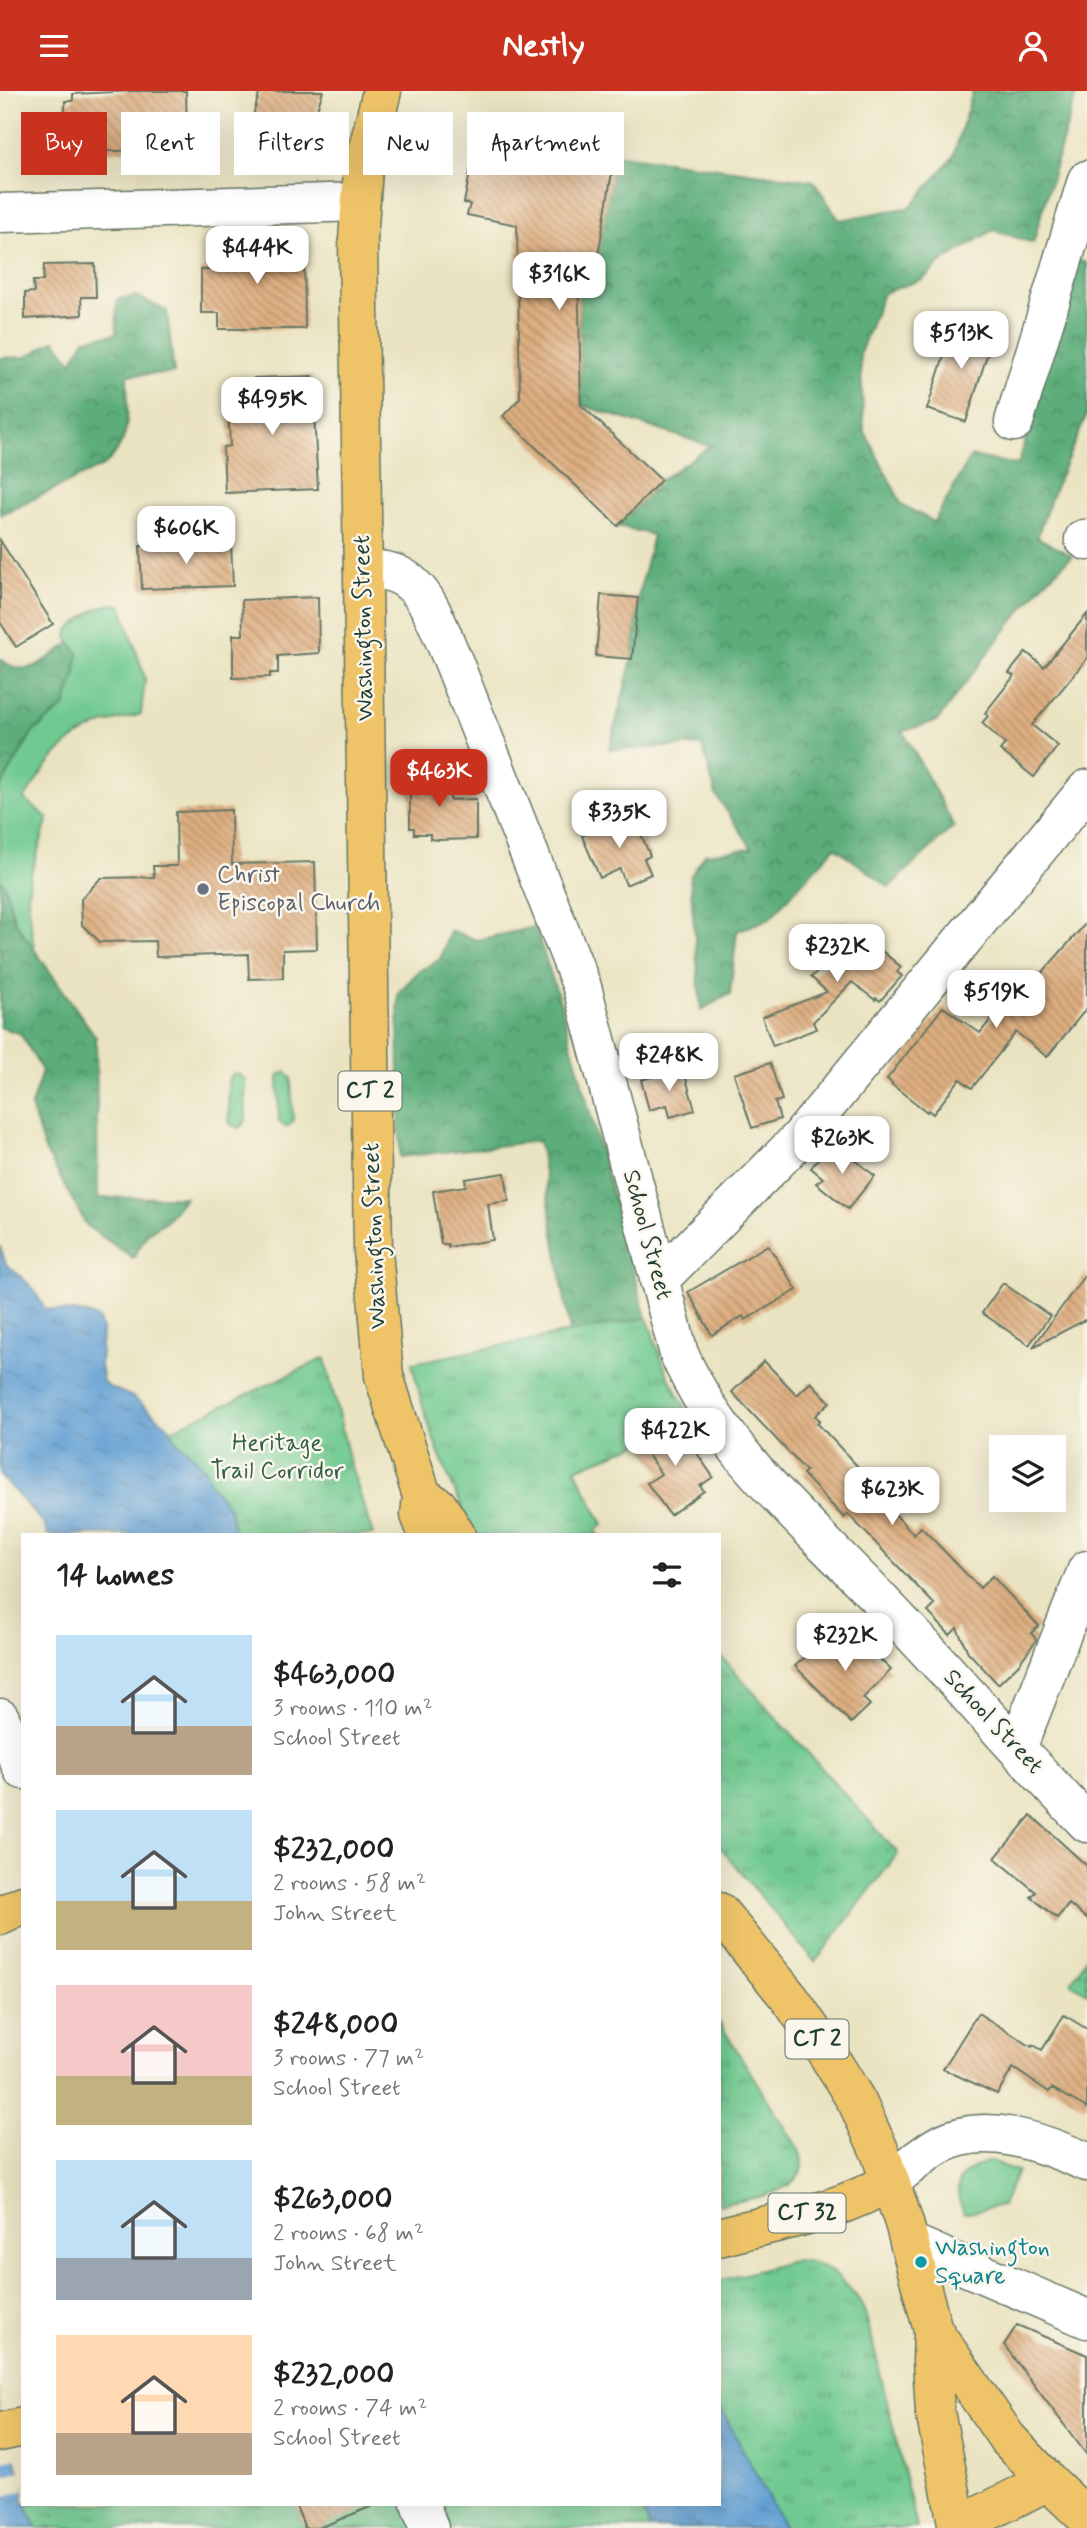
<!DOCTYPE html>
<meta charset="utf-8">
<style>
:root{--surface:#fff;--page:#f6f6f6;--text:#222;--muted:#767676;--accent:#c8321e}
body{margin:0;font-family:Mynerve,sans-serif;background:var(--page);color:var(--text);height:100vh;display:flex;flex-direction:column;font-size:26px;white-space:nowrap}
*{box-sizing:border-box;margin:0}
p{font-size:23px;color:var(--muted)}
.icon{flex:none;width:38px;height:38px;fill:none;stroke:currentColor;stroke-width:2;stroke-linecap:round;stroke-linejoin:round}
.map{position:relative;flex:1;overflow:hidden}
.details{position:absolute;left:21px;top:1442px;width:700px;height:973px;display:flex;flex-direction:column;background:var(--surface);border-radius:0px;box-shadow:0 7px 28px #0002}
.details>*{flex:none}
.top-card{position:absolute;left:21px;top:21px;width:700px;height:63px;display:flex;gap:14px}
.buttons{position:absolute;left:989px;top:1344px;display:grid;gap:14px}
.buttons a{display:grid;place-items:center;width:77px;height:77px;border-radius:0px;background:var(--surface);box-shadow:0 7px 28px #0002;font-size:35px}
.price{position:absolute;translate:-50% -60px;padding:0 16px;border-radius:14px;background:#fff;color:#222;font-size:23px;line-height:46px;filter:drop-shadow(0 2px 4px #0008)}
.price::after{content:'';position:absolute;left:50%;top:42px;width:21px;height:16px;margin-left:-10px;background:inherit;clip-path:polygon(0 0,100% 0,50% 100%)}
.price.on{background:var(--accent);color:#fff}
ul{padding:0;list-style:none}
li{display:flex;align-items:center;gap:21px;height:175px;padding:0 35px}
li span{display:grid;place-items:center;flex:none;width:196px;height:140px;border-radius:0px;color:#555}
li>.icon{margin-inline-start:auto}
span .icon{width:84px;height:84px;fill:#fffc;stroke-width:1}
li b{font-size:30px}
h2{display:flex;justify-content:space-between;align-items:center;height:84px;padding:0 35px;font-size:30px}
.tag{padding:0 24px;border-radius:0px;background:var(--surface);box-shadow:0 7px 28px #0002;font-size:24px;line-height:63px}
.tag.on{background:var(--accent);color:#fff}
header{display:flex;justify-content:space-between;align-items:center;height:91px;padding:0 35px;background:var(--accent);color:#fff;font-size:32px;font-weight:800}
.map>svg:first-child{display:block}
.green{fill:#70c990;stroke:#488362;stroke-width:2}
.forest{fill:url(#forest-crowns);stroke:#3e7557;stroke-width:2}
.park{fill:url(#park-tufts);stroke:#488362;stroke-width:2}
.water{fill:url(#water-ripples);stroke:#406e84;stroke-width:2}
.pier{fill:#eae3c1}
.building{fill:url(#building-back-hatch)}
.lines{fill:none;stroke-linecap:round;stroke-linejoin:round}
.minor-casing{stroke:#667765;stroke-width:41}
.major-casing{stroke:#667765;stroke-width:41}
.highway-casing{stroke:#667765;stroke-width:41}
.minor{stroke:#fff;stroke-width:38}
.major{stroke:#efc469;stroke-width:38}
.highway{stroke:#efc469;stroke-width:38}
.worship-dot{fill:#6b7280;stroke:#fbf7ec;stroke-width:2.5}
.culture-dot{fill:#0f9aa8;stroke:#fbf7ec;stroke-width:2.5}
.labels{text-anchor:middle;dominant-baseline:central;stroke-width:5;stroke-linejoin:round;paint-order:stroke}
.shield{fill:#fbf7ec;stroke:#61756b;stroke-width:2}
.shield-label{font-size:23px;font-weight:bold;fill:#1f3d34}
.street-label{font-size:24px;fill:#1f3d34;stroke:#fbf7ec}
.worship-label{font-size:24px;fill:#5b616d;stroke:#fbf7ec;text-anchor:start}
.park-label{font-size:24px;fill:#33604b;stroke:#fbf7ec}
.culture-label{font-size:24px;fill:#0d838f;stroke:#fbf7ec;text-anchor:start}
</style>
<header><svg class="icon" aria-label="menu" viewBox="0 0 24 24"><path d="M4 6h16M4 12h16M4 18h16"/></svg>Nestly<svg class="icon" aria-label="person" viewBox="0 0 24 24"><circle cx="12" cy="8" r="4"/><path d="M4 21q1-7 8-7t8 7"/></svg></header>
<div class="map">
<svg width="1087" height="2437" viewBox="0 0 1087 2437">
<defs>
<pattern id="forest-crowns" width="20" height="18" patternUnits="userSpaceOnUse" patternTransform="scale(1.75)"><rect width="20" height="18" fill="#5cad7a"/><path d="M2 6a3 3 0 1 1 6 0M12 15a3 3 0 1 1 6 0" fill="none" stroke="#4b8e65"/></pattern>
<pattern id="park-tufts" width="24" height="20" patternUnits="userSpaceOnUse" patternTransform="scale(1.75)"><rect width="24" height="20" fill="#70c990"/><path d="M3 7l-1-3M5 7V3M7 7l1-3M15 17l-1-3M17 17v-4M19 17l1-3" fill="none" stroke="#5ba476"/></pattern>
<pattern id="water-ripples" width="26" height="14" patternUnits="userSpaceOnUse" patternTransform="scale(1.75)"><rect width="26" height="14" fill="#619fd3"/><path d="M2 4q2-2 4 0t4 0M15 11q2-2 4 0t4 0" fill="none" stroke="#4f83ac"/></pattern>
<pattern id="building-back-hatch" width="6" height="6" patternUnits="userSpaceOnUse" patternTransform="scale(1.75)"><rect width="6" height="6" fill="#deae80"/><path d="M-1 5l2 2M0 0l6 6M5-1l2 2" fill="none" stroke="#b38f6a"/></pattern>
</defs>
<rect width="100%" height="100%" fill="#fbf7ec"/>
<filter id="ink" filterUnits="userSpaceOnUse"><feTurbulence type="fractalNoise" baseFrequency=".0143" numOctaves="2"/><feDisplacementMap in="SourceGraphic" scale="14" xChannelSelector="R" yChannelSelector="G"/><feConvolveMatrix kernelMatrix="1 2 1 2 8 2 1 2 1" color-interpolation-filters="sRGB"/></filter>
<filter id="wash" filterUnits="userSpaceOnUse"><feTurbulence type="fractalNoise" baseFrequency=".00686" numOctaves="4" result="noise"/><feDisplacementMap in="SourceGraphic" scale="28" xChannelSelector="R" yChannelSelector="G"/><feGaussianBlur stdDeviation="1.57" result="paint"/><feColorMatrix in="noise" values="0 0 0 0 0 0 0 0 0 0 0 0 0 0 0 0 0 1.4 0 .05"/><feComposite in="paint" operator="in"/></filter>
<g filter="url(#wash)">
<rect width="100%" height="100%" fill="#eae3c1"/>
<path class="green" d="M113 513 121 514 145 587 141 623C129 627 116 629 103 633 62 648 47 673 24 708L48 727 30 786 28 808 34 858 15 831 4 793 0 789V697L32 642 65 615 78 563 67 547 68 540C82 528 95 515 113 513Z
M286 981 291 987 293 1031 286 1036 279 1031 278 988 279 984Z
M238 982 245 989 246 1030 239 1037 231 1034 229 1031 228 990 231 984Z
M990 2070 1017 2080 1002 2114 964 2122C950 2091 961 2080 990 2070Z"/>
<path class="forest" d="M973 0H1077L1033 152 993 139 942 171 923 188 883 202 860 262 864 339 902 414 934 431 971 365 1018 374 1077 169 1087 172V323L1054 399 1037 446 1072 465 1044 492 1000 546 937 630 903 640 954 735 889 796 835 756 769 828 737 840 730 903 701 919 690 786 705 763 752 757 716 704 702 654 609 659 632 568 638 507 653 444 618 435 661 389 710 355 581 314 578 173 596 176 615 63 814 90 839 129 911 116 953 66Z
M136 205 167 220 174 282 127 284C127 320 134 350 103 375L0 424V267L26 266 55 249 72 271 85 248 116 243 117 208Z
M70 552 78 563 76 582 65 615 32 642 0 697V568C28 590 45 569 70 552Z
M0 789 4 793 15 831 96 946 98 1107 186 1106 166 1130 148 1142 133 1167 87 1135 44 1057 31 1015 42 980 21 943 0 936Z
M535 836 559 908 646 1227 656 1279 631 1356 575 1378 603 1434 595 1439 598 1444 431 1269 570 1241 539 1050 400 1066 398 902 419 880 440 868 450 839 477 849Z"/>
<path class="park" d="M647 1227 667 1283 693 1331 575 1378 603 1434 595 1439 598 1444H477C447 1390 425 1332 412 1272Z
M325 1267 350 1372 373 1444H235L230 1419 210 1392 203 1377 177 1351 171 1339Z
M719 1563 898 1762 815 1871 719 1755Z
M1087 1865V1902L1071 1892Z
M719 1931 799 2059C817 2103 747 2107 719 2114Z
M796 2169C824 2170 842 2187 859 2209 865 2217 867 2231 870 2240L917 2437H784L719 2314V2190Z
M25 2413H641L650 2437H37Z"/>
<path class="water" d="M0 1155 6 1173 32 1196 45 1218 87 1223 99 1228 102 1239 100 1274 103 1291 109 1296 133 1306 169 1336 177 1351 192 1363 206 1380 210 1392 230 1419 235 1444H48L44 1433 0 1384Z
M0 2298 23 2400V2413H25L37 2437H0Z
M719 2314 784 2437H650L641 2413H719Z"/>
<path class="pier" d="M0 2294 3 2297 18 2367 0 2371Z
M21 2381 23 2400 0 2406V2386Z"/>
<g id="blocks">
<path class="building" d="M135 0H186L187 42 204 61 160 62V59L72 61V53H68L67 39H65V10H73V3Z
M260 0H323L312 34 324 38 310 85 280 79 283 69 253 61V58L244 56Z
M565 47 592 53 591 58 615 63 596 177 578 173 581 314 661 389 618 435 503 325 520 307 517 134 467 124 470 113 464 112 472 71 476 72 477 65 529 75 530 67 538 69 555 49Z
M304 149 305 238H219V222H201V179H214V163H219V160H225V150Z
M95 173 96 206H81L82 224 25 228V202L34 201 33 190H43L44 174Z
M955 230 994 242 966 331 927 318Z
M312 285 318 398 225 402 223 356 230 355 228 314H234L233 293 254 292V287Z
M0 449 53 533 16 556 0 531Z
M231 452 233 495 142 498 140 455Z
M601 504 638 507 632 568 596 565Z
M318 506 319 562 278 565V582H270V586L233 587V544H243L242 509Z
M1087 523V568L1032 634 1058 655 1034 686 1000 659 1005 653 982 632 988 625 985 622 1014 585 1009 582 1026 561 1044 576Z
M416 682H449L450 709 476 708V748L439 749 430 748V743H414V737H410V703L401 696Z
M231 719 232 773 315 771 317 858 283 859V887L249 888 248 863 156 866 155 850 100 851 82 834 81 808 101 787 154 786 153 775H177L176 721Z
M633 723 650 765 644 768 651 783 626 794 620 778 600 787 582 745Z
M1087 831V917L1047 966 1016 941 972 997 960 988 933 1023 928 1019 927 1021 891 993 892 992 887 988 943 916 980 942 1020 893 1027 899Z
M841 834 867 854 870 850 901 876 897 881 902 885 880 910 876 907 875 909 852 891 813 931 816 938 773 955 762 926 827 901 811 886 831 870 827 866 832 860 825 854Z
M770 972 782 1009 775 1011 780 1028 752 1037 734 983Z
M683 977 695 1019 670 1026 667 1014 649 1019 641 989Z
M831 1052 839 1059 840 1057 875 1085 848 1118 816 1092 823 1087 811 1077Z
M505 1082 509 1110 488 1113 493 1149 448 1156V1153H441L433 1100 466 1095 465 1088Z
M768 1154 797 1199 745 1229 743 1225 712 1244 688 1201Z
M1087 1181V1228L1033 1256Z
M1003 1192 1050 1225 1029 1254 982 1222Z
M764 1270 797 1304 811 1291 830 1311 815 1325 820 1329 817 1332 877 1396 873 1399 914 1444 921 1436 980 1497 992 1485 1039 1535 1031 1542 1036 1548 1035 1551 1018 1574 998 1593 968 1561 957 1537 950 1544 928 1521 935 1514 848 1423 844 1427 803 1383 806 1380 732 1301Z
M675 1329 713 1386 700 1395 704 1400 670 1424 647 1392 661 1383 640 1352Z
M848 1536 891 1579 863 1607 870 1614 851 1632 795 1575 815 1557 820 1563Z
M1031 1724 1087 1775V1828L1069 1813 1057 1827 1031 1806 1036 1801 995 1767Z
M978 1922 1032 1956 1033 1954 1042 1959 1064 1924 1087 1938V2017L1052 1997 1049 2001 1013 1977 997 2003 943 1978Z
M1017 2234 1087 2264V2364L1004 2254Z
M295 2413H375V2414L319 2437H305Z"/>
</g>
</g>
<g filter="url(#ink)">
<use href="#blocks" fill-opacity="0" stroke="#667765" stroke-width="2"/>
<g class="lines">
<g class="minor-casing">
<path id="minor" d="M0 122 360 111
M1014 331 1087 89
M1084 448 1087 450
M363 478C376 479 389 479 400 485 428 498 440 541 452 567L582 896 679 1263C723 1363 807 1432 880 1509 951 1582 1016 1660 1087 1732
M659 1189 799 1048 1087 698
M0 1627 23 1679
M1017 1657 1087 1479
M890 2090C907 2078 921 2064 939 2054 987 2029 1041 2052 1087 2071
M909 2151 1087 2228
M420 2413 429 2437"/>
</g>
<g class="major-casing">
<path id="major" d="M0 1825 23 1814
M719 2146C774 2131 842 2121 890 2090
M0 2341 23 2336"/>
</g>
<g class="highway-casing">
<path id="highway" d="M382 0 363 78 358 149 373 1160 384 1285 422 1405 420 1424 428 1444
M422 1405 438 1415 456 1444
M719 1821 791 1909 825 1959 857 2011 880 2061 904 2132 933 2239 932 2270 935 2321 958 2437
M933 2239 1007 2347 1048 2390 1087 2427
M957 2436 1048 2390"/>
</g>
<use href="#minor" class="minor"/>
<use href="#major" class="major"/>
<use href="#highway" class="highway"/>
</g>
</g>
<circle class="worship-dot" cx="203" cy="798" r="7"/>
<circle class="culture-dot" cx="921" cy="2171" r="7"/>
<g class="labels">
<g class="shield">
<rect x="338.5" y="980.5" width="63" height="39" rx="5"/>
<rect x="785.5" y="1928.5" width="63" height="39" rx="5"/>
<rect x="768.5" y="2102.5" width="77" height="39" rx="5"/>
</g>
<g class="shield-label">
<text x="370" y="1000">CT 2</text>
<text x="817" y="1948">CT 2</text>
<text x="807" y="2122">CT 32</text>
</g>
<g class="street-label">
<text transform="translate(364 537) rotate(-91)">Washington Street</text>
<text transform="translate(647 1144) rotate(75)">School Street</text>
<text transform="translate(375 1145) rotate(-92)">Washington Street</text>
<text transform="translate(993 1631) rotate(47)">School Street</text>
</g>
<g class="worship-label">
<text x="217" y="784">Christ<tspan x="217" dy="28">Episcopal Church</tspan></text>
</g>
<g class="park-label">
<text x="277" y="1352">Heritage<tspan x="277" dy="28">Trail Corridor</tspan></text>
</g>
<g class="culture-label">
<text x="935" y="2157">Washington<tspan x="935" dy="28">Square</tspan></text>
</g>
</g>
</svg>
<div class="buttons">
<a><svg class="icon" aria-label="layers" viewBox="0 0 24 24"><path d="M12 4l9 5-9 5-9-5zM3 14l9 5 9-5"/></svg></a>
</div>
<b class="price" style="left:257px;top:195px">$444K</b>
<b class="price" style="left:559px;top:221px">$316K</b>
<b class="price" style="left:961px;top:280px">$513K</b>
<b class="price" style="left:272px;top:346px">$495K</b>
<b class="price" style="left:186px;top:475px">$606K</b>
<b class="price on" style="left:439px;top:718px">$463K</b>
<b class="price" style="left:619px;top:759px">$335K</b>
<b class="price" style="left:837px;top:893px">$232K</b>
<b class="price" style="left:996px;top:939px">$519K</b>
<b class="price" style="left:669px;top:1002px">$248K</b>
<b class="price" style="left:842px;top:1085px">$263K</b>
<b class="price" style="left:675px;top:1377px">$422K</b>
<b class="price" style="left:892px;top:1436px">$623K</b>
<b class="price" style="left:845px;top:1582px">$232K</b>
<div class="top-card">
<a class="tag on">Buy</a>
<a class="tag">Rent</a>
<a class="tag">Filters</a>
<a class="tag">New</a>
<a class="tag">Apartment</a>
</div>
<section class="details">
<h2>14 homes<svg class="icon" aria-label="filters" viewBox="0 0 24 24"><path d="M4 7h16M4 17h16"/><circle cx="9" cy="7" r="2"/><circle cx="15" cy="17" r="2"/></svg></h2>
<ul>
<li><span style="background:linear-gradient(#bfe0f5 65%,#b9a48a 0)"><svg class="icon" aria-label="home" viewBox="0 0 24 24"><path d="M3 11l9-7 9 7M6 9v11h12V9"/></svg></span><div><b>$463,000</b><p>3 rooms · 110 m²</p><p>School Street</p></div></li>
<li><span style="background:linear-gradient(#bfe0f5 65%,#c2b280 0)"><svg class="icon" aria-label="home" viewBox="0 0 24 24"><path d="M3 11l9-7 9 7M6 9v11h12V9"/></svg></span><div><b>$232,000</b><p>2 rooms · 58 m²</p><p>John Street</p></div></li>
<li><span style="background:linear-gradient(#f6c9c9 65%,#c2b280 0)"><svg class="icon" aria-label="home" viewBox="0 0 24 24"><path d="M3 11l9-7 9 7M6 9v11h12V9"/></svg></span><div><b>$248,000</b><p>3 rooms · 77 m²</p><p>School Street</p></div></li>
<li><span style="background:linear-gradient(#bfe0f5 70%,#9aa5b1 0)"><svg class="icon" aria-label="home" viewBox="0 0 24 24"><path d="M3 11l9-7 9 7M6 9v11h12V9"/></svg></span><div><b>$263,000</b><p>2 rooms · 68 m²</p><p>John Street</p></div></li>
<li><span style="background:linear-gradient(#ffd9b3 70%,#b9a48a 0)"><svg class="icon" aria-label="home" viewBox="0 0 24 24"><path d="M3 11l9-7 9 7M6 9v11h12V9"/></svg></span><div><b>$232,000</b><p>2 rooms · 74 m²</p><p>School Street</p></div></li>
</ul>
</section>
</div>
